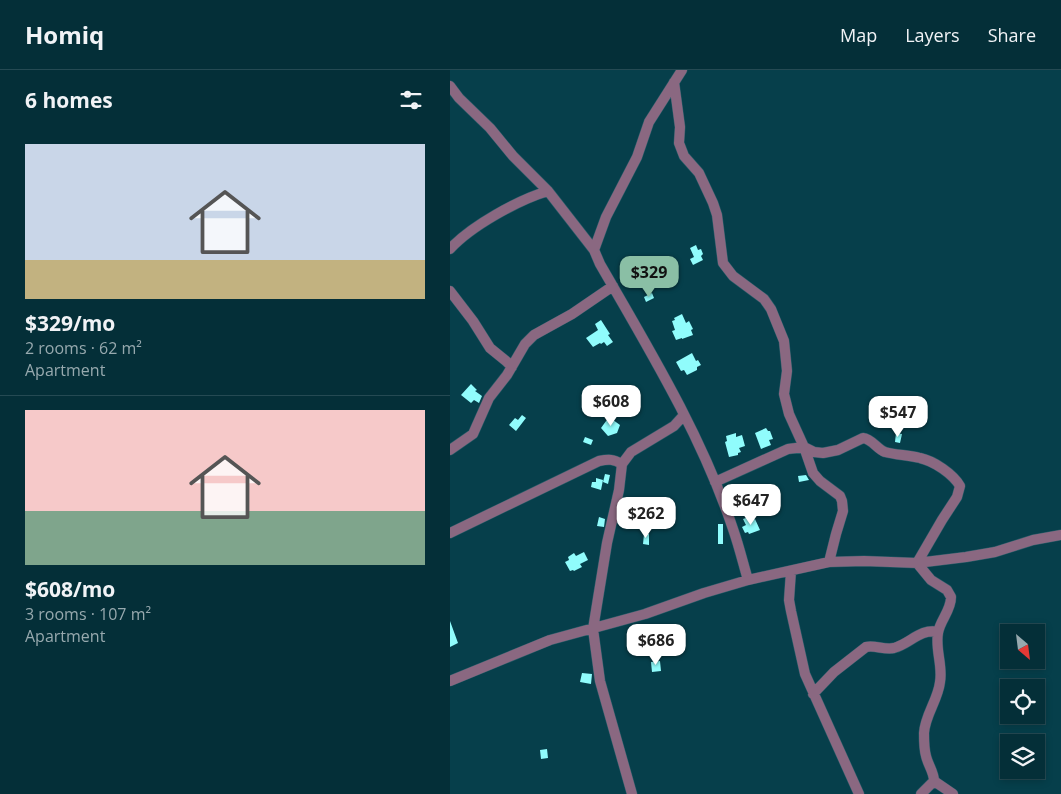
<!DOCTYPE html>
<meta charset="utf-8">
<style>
:root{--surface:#042f38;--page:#0d3740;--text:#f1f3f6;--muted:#97a9ae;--line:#254a53;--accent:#8abfa5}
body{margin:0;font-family:"Open Sans",sans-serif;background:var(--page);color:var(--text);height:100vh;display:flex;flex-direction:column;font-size:19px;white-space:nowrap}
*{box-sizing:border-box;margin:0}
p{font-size:16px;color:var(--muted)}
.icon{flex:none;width:28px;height:28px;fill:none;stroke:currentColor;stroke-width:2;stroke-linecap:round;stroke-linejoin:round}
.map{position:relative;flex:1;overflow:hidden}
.drawer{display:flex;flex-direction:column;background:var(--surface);width:450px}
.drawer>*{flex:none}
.needle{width:32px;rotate:152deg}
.tools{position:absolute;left:550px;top:554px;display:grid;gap:10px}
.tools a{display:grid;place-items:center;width:45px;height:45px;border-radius:0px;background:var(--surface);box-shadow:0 2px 8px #0003,0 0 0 1px var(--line);font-size:25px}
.price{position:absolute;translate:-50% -42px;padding:0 11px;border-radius:10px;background:#fff;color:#222;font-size:16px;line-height:32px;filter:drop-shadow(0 1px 2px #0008)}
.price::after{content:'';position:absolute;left:50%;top:30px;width:15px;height:11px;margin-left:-8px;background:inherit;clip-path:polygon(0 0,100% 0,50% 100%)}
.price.on{background:var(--accent);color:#111}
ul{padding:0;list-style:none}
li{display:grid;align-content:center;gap:10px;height:265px;padding:0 25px}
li+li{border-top:1px solid var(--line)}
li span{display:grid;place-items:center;height:155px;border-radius:0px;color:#555}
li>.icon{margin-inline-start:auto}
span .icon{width:90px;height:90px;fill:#fffc;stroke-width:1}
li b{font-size:21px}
h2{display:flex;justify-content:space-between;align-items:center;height:60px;padding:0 25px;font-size:21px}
header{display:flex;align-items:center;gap:30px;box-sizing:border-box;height:70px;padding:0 25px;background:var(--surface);border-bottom:1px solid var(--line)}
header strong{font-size:24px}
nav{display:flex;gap:28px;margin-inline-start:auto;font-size:18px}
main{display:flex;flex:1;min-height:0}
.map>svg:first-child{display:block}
.building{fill:#90fcfc}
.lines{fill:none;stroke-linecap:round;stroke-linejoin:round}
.minor-casing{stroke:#275c68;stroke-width:11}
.minor{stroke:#8a6881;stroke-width:10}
</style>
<header>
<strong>Homiq</strong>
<nav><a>Map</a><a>Layers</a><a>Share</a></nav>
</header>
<main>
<section class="drawer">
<h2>6 homes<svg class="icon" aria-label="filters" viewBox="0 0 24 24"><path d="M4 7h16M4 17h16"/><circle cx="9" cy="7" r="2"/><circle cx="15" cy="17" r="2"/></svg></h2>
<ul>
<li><span style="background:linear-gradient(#c9d6e8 75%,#c2b280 0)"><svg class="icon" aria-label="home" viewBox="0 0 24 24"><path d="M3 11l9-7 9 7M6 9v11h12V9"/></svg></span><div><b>$329/mo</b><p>2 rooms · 62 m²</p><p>Apartment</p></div></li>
<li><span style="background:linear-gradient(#f6c9c9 65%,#7fa58c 0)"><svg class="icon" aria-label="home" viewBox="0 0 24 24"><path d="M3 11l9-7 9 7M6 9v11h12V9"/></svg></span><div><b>$608/mo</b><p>3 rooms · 107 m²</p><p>Apartment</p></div></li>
</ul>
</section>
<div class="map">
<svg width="611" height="724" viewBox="0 0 611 724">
<rect width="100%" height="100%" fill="#063f4b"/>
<path class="building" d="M246 175 248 180 251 179 253 184 251 186 253 190 243 195 240 189 244 187 240 178Z
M182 194 192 211 190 212 177 200Z
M202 223 204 228 196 232 194 227Z
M232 244 236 253 239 251 243 259 241 260 243 265 232 269V268L226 270 222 261 225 260 222 251 225 250 224 248Z
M151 250 160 264 158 265 163 272 157 276 154 272 151 274 150 273 143 277 136 268 148 260 145 254Z
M242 283 246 291 248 290 251 295 247 297V300L237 305 234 300 231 301 226 292Z
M21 314 27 320 25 321 32 326 29 333 24 330 21 333 11 325Z
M72 345 76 348 66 361 59 355 65 348 68 350Z
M159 347 170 355 167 363 158 366 151 358Z
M316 358 318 361H320L323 369 319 370 321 375 311 379 305 363Z
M286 363V367L292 365 295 376 289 378 291 382 288 383V385L279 387 275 372 277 371 276 366Z
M446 363 452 364 450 373 445 372Z
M135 367 143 370 141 375 133 372Z
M155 404 160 405 158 414 153 412Z
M356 405 359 410 349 412 348 406Z
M146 408 153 410 151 420 141 417 142 412H146Z
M301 446 303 450 305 449 310 460 299 464 298 462 295 463 292 457 296 455 293 449Z
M149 447 155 449 154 457 147 456Z
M268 454H273V474H268Z
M194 464H199V475L193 474Z
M134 482 138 490 130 494 132 497 124 501 123 500 120 501 115 492 119 490 118 487 124 483 126 486Z
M0 551 8 573 0 577Z
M210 591 211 601 202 602 201 592Z
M132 603 142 604 141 614 130 612Z
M97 679 98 688 91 689 90 680Z"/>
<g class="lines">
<g class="minor-casing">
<path id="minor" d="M224 12 230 57 229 73 234 86 249 103 263 133 267 145 273 193 283 206 314 229 321 239 334 271 337 301 334 324 339 344 354 377 363 403 370 411 390 426 392 431 393 441 386 464 379 492
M0 16 9 28 40 58 63 86 98 121 144 180 150 194C199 279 252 366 283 459 289 476 293 493 298 510
M0 179C21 156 68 130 98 121
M144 180 156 147 187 87 199 52 232 0
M0 221 23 251 40 278 56 291 62 297
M0 380 23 364 39 328 57 305 75 274 84 265 122 244 163 216
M265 412 338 379 354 377 364 382 373 383 388 380 413 368C422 369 427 379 435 382 446 385 458 385 470 388 484 391 503 404 510 416L507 427 492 450 467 493 481 510 497 520 501 527C501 541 490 550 488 563 485 579 493 596 490 612 488 630 475 645 474 663 474 671 474 679 476 686 478 695 484 702 484 711L471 724
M0 463 149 391C159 389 163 389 172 394
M341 501 339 530 341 541 355 604 409 724
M0 611 100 570 195 544 254 523 298 510 379 492 414 491 467 493 516 487 545 482 583 470 611 465
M363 624 384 602 416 577C425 575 434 580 444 578 460 574 470 558 488 562
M484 711 503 724
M182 724 150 611 143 559 157 473 169 420 172 394 181 382 224 356 234 345"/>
</g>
<use href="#minor" class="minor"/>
</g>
</svg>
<div class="tools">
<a><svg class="needle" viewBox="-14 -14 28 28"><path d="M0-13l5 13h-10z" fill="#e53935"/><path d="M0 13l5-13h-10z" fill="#97a9ae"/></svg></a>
<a><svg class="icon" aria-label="locate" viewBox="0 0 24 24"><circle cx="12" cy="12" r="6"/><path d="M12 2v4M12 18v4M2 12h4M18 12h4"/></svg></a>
<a><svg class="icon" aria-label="layers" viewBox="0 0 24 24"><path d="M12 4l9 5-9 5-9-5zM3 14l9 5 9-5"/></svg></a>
</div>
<b class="price on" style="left:199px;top:228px">$329</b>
<b class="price" style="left:161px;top:357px">$608</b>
<b class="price" style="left:448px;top:368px">$547</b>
<b class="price" style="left:301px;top:456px">$647</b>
<b class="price" style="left:196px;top:469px">$262</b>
<b class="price" style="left:206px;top:596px">$686</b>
</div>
</main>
